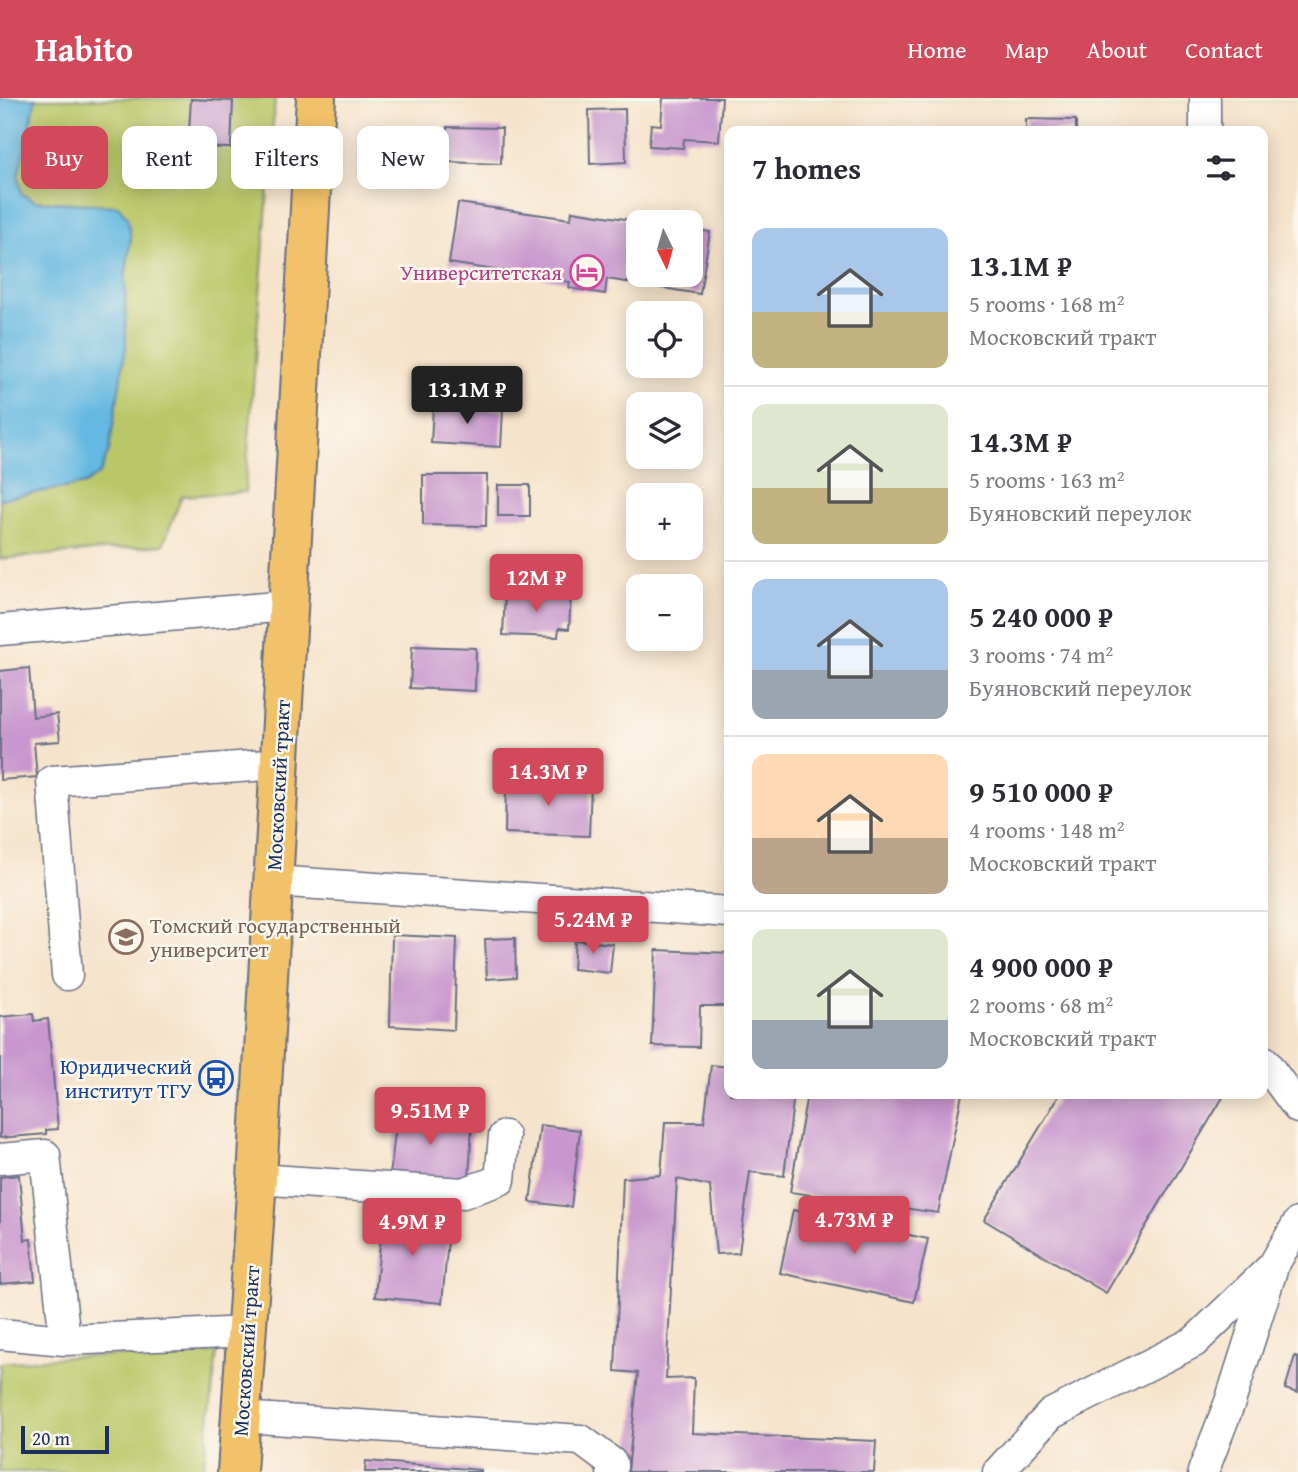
<!DOCTYPE html>
<meta charset="utf-8">
<style>
:root{--surface:#fff;--page:#f2f2f3;--text:#2b2b33;--muted:#7c7c81;--line:#e1e1e2;--accent:#d1495b}
body{margin:0;font-family:"Gentium Book Plus",serif;background:var(--page);color:var(--text);height:100vh;display:flex;flex-direction:column;font-size:26px;white-space:nowrap}
*{box-sizing:border-box;margin:0}
p{font-size:23px;color:var(--muted)}
.icon{flex:none;width:38px;height:38px;fill:none;stroke:currentColor;stroke-width:2;stroke-linecap:round;stroke-linejoin:round}
.map{position:relative;flex:1;overflow:hidden}
.panel{position:absolute;left:724px;top:28px;width:544px;height:973px;display:flex;flex-direction:column;background:var(--surface);border-radius:14px;box-shadow:0 4px 18px #0003}
.panel>*{flex:none}
.guide{position:absolute;left:21px;top:28px;width:598px;height:63px;display:flex;gap:14px}
.needle{width:46px;rotate:175deg}
.buttons{position:absolute;left:626px;top:112px;display:grid;gap:14px}
.buttons a{display:grid;place-items:center;width:77px;height:77px;border-radius:14px;background:var(--surface);box-shadow:0 4px 18px #0003;font-size:35px}
.scale{position:absolute;left:21px;bottom:18px;width:88px;box-sizing:border-box;padding-left:7px;border:4px solid #1b2f5e;border-top:0;font-size:19px;line-height:24px;white-space:nowrap;color:#1b2f5e;-webkit-text-stroke:5px #fbf7ec;paint-order:stroke}
.price{position:absolute;translate:-50% -60px;padding:0 16px;border-radius:7px;background:var(--accent);color:#fff;font-size:23px;line-height:46px;filter:drop-shadow(0 2px 4px #0008)}
.price::after{content:'';position:absolute;left:50%;top:42px;width:21px;height:16px;margin-left:-10px;background:inherit;clip-path:polygon(0 0,100% 0,50% 100%)}
.price.selected{background:#222;color:#fff}
ul{padding:0;list-style:none}
li{display:flex;align-items:center;gap:21px;height:175px;padding:0 28px}
li+li{border-top:2px solid var(--line)}
li span{display:grid;place-items:center;flex:none;width:196px;height:140px;border-radius:14px;color:#555}
li>.icon{margin-inline-start:auto}
span .icon{width:84px;height:84px;fill:#fffc;stroke-width:1}
li b{font-size:30px}
h2{display:flex;justify-content:space-between;align-items:center;height:84px;padding:0 28px;font-size:30px}
.tag{padding:0 24px;border-radius:14px;background:var(--surface);box-shadow:0 4px 18px #0003;font-size:24px;line-height:63px}
.tag.selected{background:var(--accent);color:#fff}
header{display:flex;align-items:center;gap:42px;box-sizing:border-box;height:98px;padding:0 35px;background:var(--accent);color:#fff}
header strong{font-size:33px}
nav{display:flex;gap:38px;margin-inline-start:auto;font-size:24px}
.map>svg:first-child{display:block}
.green{fill:#bac768;stroke:#6a7b63;stroke-width:2}
.water{fill:#65b8e1;stroke:#4074a0;stroke-width:2}
.building{fill:#c897ce}
.lines{fill:none;stroke-linecap:round;stroke-linejoin:round}
.minor-casing{stroke:#686e84;stroke-width:33}
.major-casing{stroke:#686e84;stroke-width:42}
.minor{stroke:#fff;stroke-width:30}
.major{stroke:#f2c26a;stroke-width:38}
.labels{text-anchor:middle;dominant-baseline:central;stroke-width:5;stroke-linejoin:round;paint-order:stroke}
.hotel-label{font-size:21px;fill:#b23c85;stroke:#fbf7ec;text-anchor:end}
.street-label{font-size:21px;fill:#1b2f5e;stroke:#fbf7ec}
.education-label{font-size:21px;fill:#785e54;stroke:#fbf7ec;text-anchor:start}
.transit-label{font-size:21px;fill:#164399;stroke:#fbf7ec;text-anchor:end}
</style>
<header>
<strong>Habito</strong>
<nav><a>Home</a><a>Map</a><a>About</a><a>Contact</a></nav>
</header>
<div class="map">
<svg width="1298" height="1374" viewBox="0 0 1298 1374">
<rect width="100%" height="100%" fill="#fbf7ec"/>
<filter id="ink" filterUnits="userSpaceOnUse"><feTurbulence type="fractalNoise" baseFrequency=".0143" numOctaves="2"/><feDisplacementMap in="SourceGraphic" scale="14" xChannelSelector="R" yChannelSelector="G"/><feConvolveMatrix kernelMatrix="1 2 1 2 8 2 1 2 1" color-interpolation-filters="sRGB"/></filter>
<filter id="wash" filterUnits="userSpaceOnUse"><feTurbulence type="fractalNoise" baseFrequency=".00686" numOctaves="4" result="noise"/><feDisplacementMap in="SourceGraphic" scale="28" xChannelSelector="R" yChannelSelector="G"/><feGaussianBlur stdDeviation="1.57" result="paint"/><feColorMatrix in="noise" values="0 0 0 0 0 0 0 0 0 0 0 0 0 0 0 0 0 1.4 0 .05"/><feComposite in="paint" operator="in"/></filter>
<g filter="url(#wash)">
<rect width="100%" height="100%" fill="#f6e3cb"/>
<path class="green" d="M275 0 245 394 182 398 163 447 0 461V401L85 386 100 375 109 352 126 248 125 180 131 139 101 106 35 103 21 96 18 78 35 1Z
M217 1255 203 1374H0V1265L65 1259Z"/>
<path class="water" d="M0 0H36L18 78 22 96 35 103 118 108 127 119 131 139 125 180 126 248 109 352 100 375 85 386 0 401Z"/>
<g id="blocks">
<path class="building" d="M663 0H722L719 43 684 41 683 50 649 48 651 26 661 27Z
M191 1 233 3 231 50 188 49Z
M625 11 626 64 590 66 589 12Z
M1026 21 1076 22V33H1026Z
M447 29 502 30 501 66 446 64Z
M458 105 571 121 572 113 639 123V177H691V131L710 134 700 196 607 181 605 196 569 190 570 184 449 165Z
M433 308 503 312 501 349 431 345Z
M423 377H487L486 428 423 427Z
M498 387H530V418H498Z
M505 495 571 497 569 531 559 530 558 539 503 537Z
M412 548 476 550 475 593 410 590Z
M29 570 33 619 57 616 60 643 34 645 37 679 0 682V573Z
M506 683 591 686 589 738 505 735Z
M392 837 457 840 454 932 390 928Z
M515 840 516 879 487 881 485 841Z
M575 842 613 846 610 875 573 871Z
M656 852 730 855V908H700L699 949 652 948Z
M33 916 34 923 48 921 58 1031 46 1032V1036L0 1040V919Z
M711 967 730 969V996H794L784 1078 750 1074 739 1155 716 1156 710 1088 677 1081 666 1281 694 1280 692 1335 876 1343 874 1374H628L638 1275 615 1273 623 1080 661 1077 665 1024H704Z
M807 996H962L938 1115 790 1094Z
M1060 996H1225L1106 1195 984 1122Z
M398 1010 427 1012 426 1023 472 1026 469 1082 390 1077Z
M540 1027 580 1032 571 1109 530 1104Z
M19 1077 25 1142 31 1141 35 1183 0 1186V1079Z
M793 1112 928 1141 914 1204 780 1175Z
M383 1114 450 1121 442 1205 375 1199Z
M1295 1258 1298 1259V1295L1285 1291Z
M366 1363 481 1372V1374H365Z"/>
</g>
</g>
<g filter="url(#ink)">
<use href="#blocks" fill-opacity="0" stroke="#686e84" stroke-width="2"/>
<g class="lines">
<g class="minor-casing">
<path id="minor" d="M1205 33V0
M0 532 288 508
M273 783 730 814
M67 877 52 683 279 666
M1264 963 1298 1010
M0 1061 45 1057 65 1242
M257 1081 463 1095 500 1082 504 1038
M0 1236 65 1242 248 1234
M242 1319 581 1342 612 1365V1374
M998 1374 1051 1316 1194 1244 1273 1168 1298 1125
M1203 1374 1230 1304 1272 1172"/>
</g>
<g class="major-casing">
<path id="major" d="M237 1374 257 1081 316 0"/>
</g>
<use href="#minor" class="minor"/>
<use href="#major" class="major"/>
</g>
</g>
<defs>
<g id="hotel-ring" transform="scale(1.75)"><circle r="9.5" fill="#fbf7ec" stroke="#d1479c" stroke-width="1.5"/><path d="M-6-4.5h1.5V1H6V5H4.5V3h-9V5H-6ZM-4 0a1.8 1.8 0 1 1 3.6 0ZM.5 0V-2.5h3Q6-2.5 6 0Z" fill="#d1479c"/></g>
<g id="university-ring" transform="scale(1.75)"><circle r="9.5" fill="#fbf7ec" stroke="#8d6e63" stroke-width="1.5"/><path d="M0-5L7-2L0 1L-7-2ZM-4 1L0 2.5L4 1V4Q0 6-4 4Z" fill="#8d6e63"/></g>
<g id="bus-ring" transform="scale(1.75)"><circle r="9.5" fill="#fbf7ec" stroke="#1a4fb4" stroke-width="1.5"/><path d="M-5-6H5V4H4V6H2V4H-2V6H-4V4H-5ZM-3.5-4V0h7V-4ZM-3.5 1.2v1.5H-2V1.2ZM2 1.2v1.5H3.5V1.2Z" fill="#1a4fb4"/></g>
</defs>
<g fill-rule="evenodd">
<use href="#hotel-ring" x="587" y="174"/>
<use href="#university-ring" x="126" y="839"/>
<use href="#bus-ring" x="216" y="980"/>
</g>
<g class="labels">
<g class="hotel-label">
<text x="562" y="174">Университетская</text>
</g>
<g class="street-label">
<text transform="translate(278 687) rotate(-87)">Московский тракт</text>
<text transform="translate(246 1253) rotate(-86)">Московский тракт</text>
</g>
<g class="education-label">
<text x="150" y="827">Томский государственный<tspan x="150" dy="24">университет</tspan></text>
</g>
<g class="transit-label">
<text x="192" y="968">Юридический<tspan x="192" dy="24">институт ТГУ</tspan></text>
</g>
</g>
</svg>
<div class="buttons">
<a><svg class="needle" viewBox="-14 -14 28 28"><path d="M0-13l5 13h-10z" fill="#e53935"/><path d="M0 13l5-13h-10z" fill="#7c7c81"/></svg></a>
<a><svg class="icon" aria-label="locate" viewBox="0 0 24 24"><circle cx="12" cy="12" r="6"/><path d="M12 2v4M12 18v4M2 12h4M18 12h4"/></svg></a>
<a><svg class="icon" aria-label="layers" viewBox="0 0 24 24"><path d="M12 4l9 5-9 5-9-5zM3 14l9 5 9-5"/></svg></a>
<a>+</a>
<a>−</a>
</div>
<div class="scale">20 m</div>
<b class="price selected" style="left:467px;top:328px">13.1M ₽</b>
<b class="price" style="left:536px;top:516px">12M ₽</b>
<b class="price" style="left:548px;top:710px">14.3M ₽</b>
<b class="price" style="left:593px;top:858px">5.24M ₽</b>
<b class="price" style="left:430px;top:1049px">9.51M ₽</b>
<b class="price" style="left:854px;top:1158px">4.73M ₽</b>
<b class="price" style="left:412px;top:1160px">4.9M ₽</b>
<div class="guide">
<a class="tag selected">Buy</a>
<a class="tag">Rent</a>
<a class="tag">Filters</a>
<a class="tag">New</a>
</div>
<section class="panel">
<h2>7 homes<svg class="icon" aria-label="filters" viewBox="0 0 24 24"><path d="M4 7h16M4 17h16"/><circle cx="9" cy="7" r="2"/><circle cx="15" cy="17" r="2"/></svg></h2>
<ul>
<li><span style="background:linear-gradient(#a9c7e8 60%,#c2b280 0)"><svg class="icon" aria-label="home" viewBox="0 0 24 24"><path d="M3 11l9-7 9 7M6 9v11h12V9"/></svg></span><div><b>13.1M ₽</b><p>5 rooms · 168 m²</p><p>Московский тракт</p></div></li>
<li><span style="background:linear-gradient(#dfe7d0 60%,#c2b280 0)"><svg class="icon" aria-label="home" viewBox="0 0 24 24"><path d="M3 11l9-7 9 7M6 9v11h12V9"/></svg></span><div><b>14.3M ₽</b><p>5 rooms · 163 m²</p><p>Буяновский переулок</p></div></li>
<li><span style="background:linear-gradient(#a9c7e8 65%,#9aa5b1 0)"><svg class="icon" aria-label="home" viewBox="0 0 24 24"><path d="M3 11l9-7 9 7M6 9v11h12V9"/></svg></span><div><b>5 240 000 ₽</b><p>3 rooms · 74 m²</p><p>Буяновский переулок</p></div></li>
<li><span style="background:linear-gradient(#ffd9b3 60%,#b9a48a 0)"><svg class="icon" aria-label="home" viewBox="0 0 24 24"><path d="M3 11l9-7 9 7M6 9v11h12V9"/></svg></span><div><b>9 510 000 ₽</b><p>4 rooms · 148 m²</p><p>Московский тракт</p></div></li>
<li><span style="background:linear-gradient(#dfe7d0 65%,#9aa5b1 0)"><svg class="icon" aria-label="home" viewBox="0 0 24 24"><path d="M3 11l9-7 9 7M6 9v11h12V9"/></svg></span><div><b>4 900 000 ₽</b><p>2 rooms · 68 m²</p><p>Московский тракт</p></div></li>
</ul>
</section>
</div>
